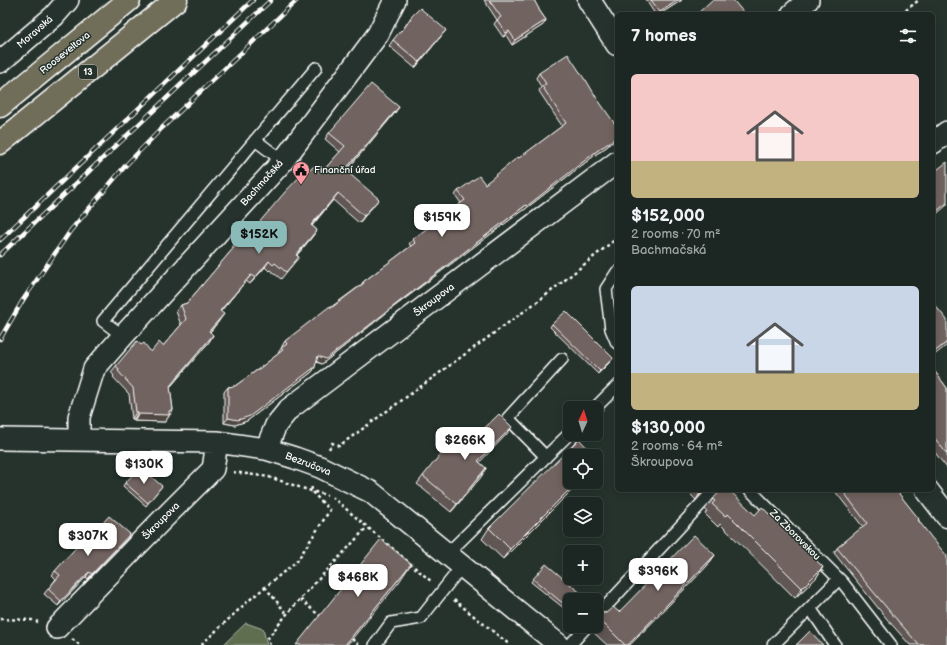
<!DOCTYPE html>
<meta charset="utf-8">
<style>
:root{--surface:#1c2622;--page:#29322f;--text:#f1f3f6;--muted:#a0a5a5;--line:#3a4340;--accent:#8bbbb9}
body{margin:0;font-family:"Balsamiq Sans",sans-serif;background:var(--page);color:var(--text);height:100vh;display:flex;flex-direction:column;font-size:15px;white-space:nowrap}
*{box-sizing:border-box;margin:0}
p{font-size:13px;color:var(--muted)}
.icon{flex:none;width:22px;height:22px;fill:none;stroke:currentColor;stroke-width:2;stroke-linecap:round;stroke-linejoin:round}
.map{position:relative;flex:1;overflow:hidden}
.sheet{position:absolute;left:615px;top:12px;width:320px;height:480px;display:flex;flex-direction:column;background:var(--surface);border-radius:6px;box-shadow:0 2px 10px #0003,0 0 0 1px var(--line)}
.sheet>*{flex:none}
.needle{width:26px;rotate:4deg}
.controls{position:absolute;left:563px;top:401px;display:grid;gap:8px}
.controls a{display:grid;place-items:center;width:40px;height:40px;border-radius:6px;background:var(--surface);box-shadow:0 2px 10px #0003,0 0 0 1px var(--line);font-size:20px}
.price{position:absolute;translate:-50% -34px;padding:0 9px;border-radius:8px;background:#fff;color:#222;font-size:13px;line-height:26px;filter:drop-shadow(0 1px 2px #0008)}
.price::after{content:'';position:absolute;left:50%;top:24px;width:12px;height:9px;margin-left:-6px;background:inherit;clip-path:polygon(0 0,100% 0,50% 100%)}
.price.selected{background:var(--accent);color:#111}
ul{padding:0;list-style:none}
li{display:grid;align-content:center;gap:8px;height:212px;padding:0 16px}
li span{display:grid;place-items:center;height:124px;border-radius:6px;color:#555}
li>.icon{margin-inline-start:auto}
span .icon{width:72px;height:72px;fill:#fffc;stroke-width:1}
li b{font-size:17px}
h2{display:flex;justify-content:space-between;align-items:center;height:48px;padding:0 16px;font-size:17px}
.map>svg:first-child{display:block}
.green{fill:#5e6e50;stroke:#aeb6a8}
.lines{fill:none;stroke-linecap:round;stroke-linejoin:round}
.lane-casing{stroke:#fff;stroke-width:14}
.street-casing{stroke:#fff;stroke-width:24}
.secondary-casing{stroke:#fff;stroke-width:25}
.highway-casing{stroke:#fff;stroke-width:25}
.path{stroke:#fff;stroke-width:2.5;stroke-dasharray:3 3;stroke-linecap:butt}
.lane{stroke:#26332d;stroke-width:11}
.street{stroke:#26332d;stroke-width:21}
.secondary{stroke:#26332d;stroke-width:22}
.highway{stroke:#706e59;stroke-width:22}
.rail-casing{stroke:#fff;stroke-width:4.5}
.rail{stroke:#26332d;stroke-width:3;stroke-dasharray:9;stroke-linecap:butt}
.wall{fill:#615652;stroke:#fff}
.shaded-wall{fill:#4f4642;stroke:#fff}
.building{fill:#71645f;stroke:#fff}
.labels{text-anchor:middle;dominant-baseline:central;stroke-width:3;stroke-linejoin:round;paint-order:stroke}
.shield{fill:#26332d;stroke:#bec2c0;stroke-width:1}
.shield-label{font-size:9px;font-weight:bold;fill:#fff}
.street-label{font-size:10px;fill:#fff;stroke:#26332d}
.poi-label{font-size:10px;fill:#fff;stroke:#26332d;text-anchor:start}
</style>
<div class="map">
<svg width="947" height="645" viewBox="0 0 947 645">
<rect width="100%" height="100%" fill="#26332d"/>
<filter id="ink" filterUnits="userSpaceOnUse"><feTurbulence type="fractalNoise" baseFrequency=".025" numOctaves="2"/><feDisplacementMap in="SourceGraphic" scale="8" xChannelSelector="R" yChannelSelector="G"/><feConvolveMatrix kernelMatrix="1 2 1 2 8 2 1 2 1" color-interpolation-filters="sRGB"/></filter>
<g filter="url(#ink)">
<path class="green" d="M246 623 263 629 267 645H223Z"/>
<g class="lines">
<g class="lane-casing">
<path id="lane" d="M255 140 283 161
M617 272 606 289 611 329 617 343
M123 336 103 321 316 68
M595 408 617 386
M546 457 508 418 562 359
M750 490 843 583 891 645
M447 554 570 433
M810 608 835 645
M596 617 714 490
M375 645 391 623 421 618 462 566
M570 645 587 626
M773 645 839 579"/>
</g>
<g class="street-casing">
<path id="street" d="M792 14 808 0
M0 62 54 16 68 0
M933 143 947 132
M0 439 217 442 266 449 295 458 320 467 371 492 559 645
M79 440V417L94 369 123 336 283 161 378 34 395 0
M266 449 276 425 289 409 617 162
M57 628 160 522 213 469 217 442"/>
</g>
<g class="secondary-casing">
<path id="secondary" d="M589 0 617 44
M927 490 947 516"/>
</g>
<g class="highway-casing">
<path id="highway" d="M0 106 129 0
M0 143 176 0"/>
</g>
<path class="path" d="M901 14 919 0
M329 449 332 443 339 446 545 296 617 238
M233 472 269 477 311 491 327 495
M332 497 432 582
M265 587 286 613
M454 600 510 645
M321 617 300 599 347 549 367 527
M0 619 32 620 38 622
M72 639 80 645
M352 639 359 645
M202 645 203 643 247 602 297 561 330 510 311 491 312 487
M270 645 268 638 287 614 300 599"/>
<use href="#lane" class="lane"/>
<use href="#street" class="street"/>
<use href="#secondary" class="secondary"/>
<use href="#highway" class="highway"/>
<g class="rail-casing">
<path id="rail" d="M0 240 253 0
M0 255 271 0
M0 339 23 300 71 230 126 165 162 128 297 0"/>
</g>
<use href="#rail" class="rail"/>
</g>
<path class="wall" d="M484 0H534L539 10 546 20 543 25 512 45 506 35 503 37 494 24 497 20Z
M646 0H682L660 14H655Z
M411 17 442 35 415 68 389 46 393 40 402 31Z
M539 73 614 141 600 152H599L524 210H523L395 306 322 364 316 362 315 367 312 372 247 421 235 425 224 423V392L228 387 235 386 260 368 278 354V353L282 347V346L285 341 361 285 363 282 411 246 409 244 413 239 461 203 455 195 458 191 485 184 562 126 539 91 541 87 536 78Z
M399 107 394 114 346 171 374 205 359 223 333 200 312 226 317 230 312 237 297 255 299 257 294 263 281 279 270 270 269 271 265 267 250 284 246 281 220 312 219 321 210 332 213 335 209 342 170 387 173 410 165 422 134 421V419H132L129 394 113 377 114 376 111 372 116 366 141 345 151 352 163 346 181 325 176 311 181 305 187 303 232 250 233 246 237 239 255 228 257 225 310 170 321 173 340 152 325 139 329 133Z
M552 324 611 361 598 374 550 327Z
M933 369 947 388V468L933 450Z
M506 435 479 462 486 468 481 477 451 512 417 484 423 476 463 449Z
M570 482 503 559 482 539 489 528Z
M125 483 162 486 146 506 123 486Z
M686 490H704L696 500Z
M834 490H896L919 520 947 645H910L887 619 834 553 837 548 863 527Z
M713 499 755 515 823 567 816 578 795 598 720 524 718 527 705 514 707 511 705 509Z
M130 534 127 539 88 579 86 577 58 606 44 594 56 579 52 575 55 571 84 544Z
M715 555 707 566 630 645H607L592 631 594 626H596V620L601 613 619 612Z
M533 579 570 600V613L531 582Z"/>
<path class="shaded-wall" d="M678 0H682L660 14H658L660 12Z
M546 20 543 25 512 45 515 40Z
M446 30 442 35 415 68 419 62Z
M509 31 506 35 503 37 506 33Z
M399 107 394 114 341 177 345 170Z
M617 137 614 141 600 152H599L524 210H523L395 306 322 364 315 361 318 356 399 302 602 147Z
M338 193 333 200 306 232 311 225Z
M379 199 359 223 364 216Z
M947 203V205L933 217V214Z
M317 230 312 237 292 261 296 255Z
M269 261 265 267 250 284 255 278Z
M251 275 246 281 215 318 220 311Z
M224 314 219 321 205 338 209 331Z
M213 335 209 342 166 392 170 386Z
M947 342V345L933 356V353Z
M613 358 611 361 598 374 600 371Z
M315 367 312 372 247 421 235 425 224 423 228 418Z
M173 410 165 422 134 421 138 414Z
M136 412H138L134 419H132Z
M512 427 506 435 472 470 478 461Z
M486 468 481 477 451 512 457 504Z
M577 482H580L503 559 510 549Z
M703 490H704L696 500 701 491Z
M130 534 127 539 88 579 92 574Z
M715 555 707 566 630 645H628Z
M411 564 399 582 347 645H345Z
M823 567 816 578 795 598 802 588Z
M89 572 86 577 58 606 61 601Z"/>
<path class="building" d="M489 0H534L539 9V10L546 20 515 40 509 31 506 33 497 20 501 17Z
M651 0H678L660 12Z
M712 0H733L745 14H697Z
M420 8 446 30 419 62 393 40 401 30 402 31 411 18V17Z
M568 54 585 80H586L596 97 617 127V137L603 147H602L527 206 526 205 399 302 326 359 318 356 315 367 250 416 238 420 228 418V387L235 386 260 368 283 350 281 348 287 344 285 341 330 306 331 308 364 283 363 282 415 243 413 239 465 200 458 191 479 176 485 184 518 157 519 158 566 123 542 86 546 84 539 73Z
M371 84 399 107 345 170 379 199 364 216 338 193 311 225 317 230 296 255 299 257 286 272 275 263 273 265 269 261 255 278 251 275 220 311 224 314 209 331 213 335 170 386 173 410 169 411V415L138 414V412H136L133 388 118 371 119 369 116 366 137 341 141 345 144 343 151 352 159 342 163 346 186 319 181 305 187 303 236 245 237 239 258 226 257 225 285 192 307 169 310 170 314 166 321 173 345 146 329 133Z
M947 162V203L933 214V173Z
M934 304 947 320V342L933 353V305Z
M566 311 613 358 600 371 552 324Z
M933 369 947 388V454L933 436Z
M499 414 512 427 478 461 486 468 457 504 423 476 452 440 463 449Z
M579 439 595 456H570V482H577L510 549 489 528Z
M596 457 599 460 596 463Z
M140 467 162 486 148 503 125 483Z
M721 490H729L755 515 762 507 823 567 802 588 728 514 725 516 712 504 715 501 713 499Z
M842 490H896L919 519 918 520 931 537 947 556V645H919L891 613 837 548 867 523Z
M109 516 130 534 92 574 89 572 61 601 48 589 60 575 55 571 81 542 84 544Z
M694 535 715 555 628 645H625L600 620 601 616V613H606L613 607 619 612Z
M381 539 411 564 345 645H296Z
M546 564 589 600H570V609L533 579Z
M810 631 823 645H796Z"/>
</g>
<defs>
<g id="civic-pin" transform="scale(0.9)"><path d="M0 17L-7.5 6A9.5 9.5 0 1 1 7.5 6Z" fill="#ff9aa2" stroke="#26332d"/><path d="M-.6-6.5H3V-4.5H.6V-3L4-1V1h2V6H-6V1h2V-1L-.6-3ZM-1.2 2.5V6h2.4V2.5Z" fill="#111"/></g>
</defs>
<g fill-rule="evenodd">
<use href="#civic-pin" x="301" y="170"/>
</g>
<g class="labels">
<rect class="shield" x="79" y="65" width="18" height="14" rx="3"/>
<g class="shield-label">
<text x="88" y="72">13</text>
</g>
<g class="street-label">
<text transform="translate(35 32) rotate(-41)">Moravská</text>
<text transform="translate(65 53) rotate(-39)">Rooseveltova</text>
<text transform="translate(262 183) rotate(-48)">Bachmačská</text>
<text transform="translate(434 300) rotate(-37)">Škroupova</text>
<text transform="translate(308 464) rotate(21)">Bezručova</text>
<text transform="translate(161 521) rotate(-45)">Škroupova</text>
<text transform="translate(795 535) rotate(45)">Za Zborovskou</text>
</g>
<g class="poi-label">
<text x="314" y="170">Finanční úřad</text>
</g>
</g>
</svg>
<div class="controls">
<a><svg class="needle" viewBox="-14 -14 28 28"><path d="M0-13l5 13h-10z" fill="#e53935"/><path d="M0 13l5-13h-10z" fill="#a0a5a5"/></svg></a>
<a><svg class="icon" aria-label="locate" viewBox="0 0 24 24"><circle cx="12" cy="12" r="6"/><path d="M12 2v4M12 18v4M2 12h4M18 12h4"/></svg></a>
<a><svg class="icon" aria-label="layers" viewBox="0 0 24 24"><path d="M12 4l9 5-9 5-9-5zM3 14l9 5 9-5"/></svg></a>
<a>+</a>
<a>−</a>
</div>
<b class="price" style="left:442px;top:238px">$159K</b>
<b class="price selected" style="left:259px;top:255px">$152K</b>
<b class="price" style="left:465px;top:461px">$266K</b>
<b class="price" style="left:144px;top:485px">$130K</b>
<b class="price" style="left:88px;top:557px">$307K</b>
<b class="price" style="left:658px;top:592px">$396K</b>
<b class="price" style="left:358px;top:598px">$468K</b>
<section class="sheet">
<h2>7 homes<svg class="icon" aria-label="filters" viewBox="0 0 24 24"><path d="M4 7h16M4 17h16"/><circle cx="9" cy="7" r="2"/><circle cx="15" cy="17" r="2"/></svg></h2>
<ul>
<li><span style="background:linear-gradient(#f6c9c9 70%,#c2b280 0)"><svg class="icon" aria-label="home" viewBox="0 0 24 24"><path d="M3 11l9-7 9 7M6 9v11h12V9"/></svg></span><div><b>$152,000</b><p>2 rooms · 70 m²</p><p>Bachmačská</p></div></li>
<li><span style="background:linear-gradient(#c9d6e8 70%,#c2b280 0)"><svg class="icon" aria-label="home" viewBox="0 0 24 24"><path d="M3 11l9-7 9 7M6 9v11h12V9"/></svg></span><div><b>$130,000</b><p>2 rooms · 64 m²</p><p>Škroupova</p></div></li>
</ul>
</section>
</div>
